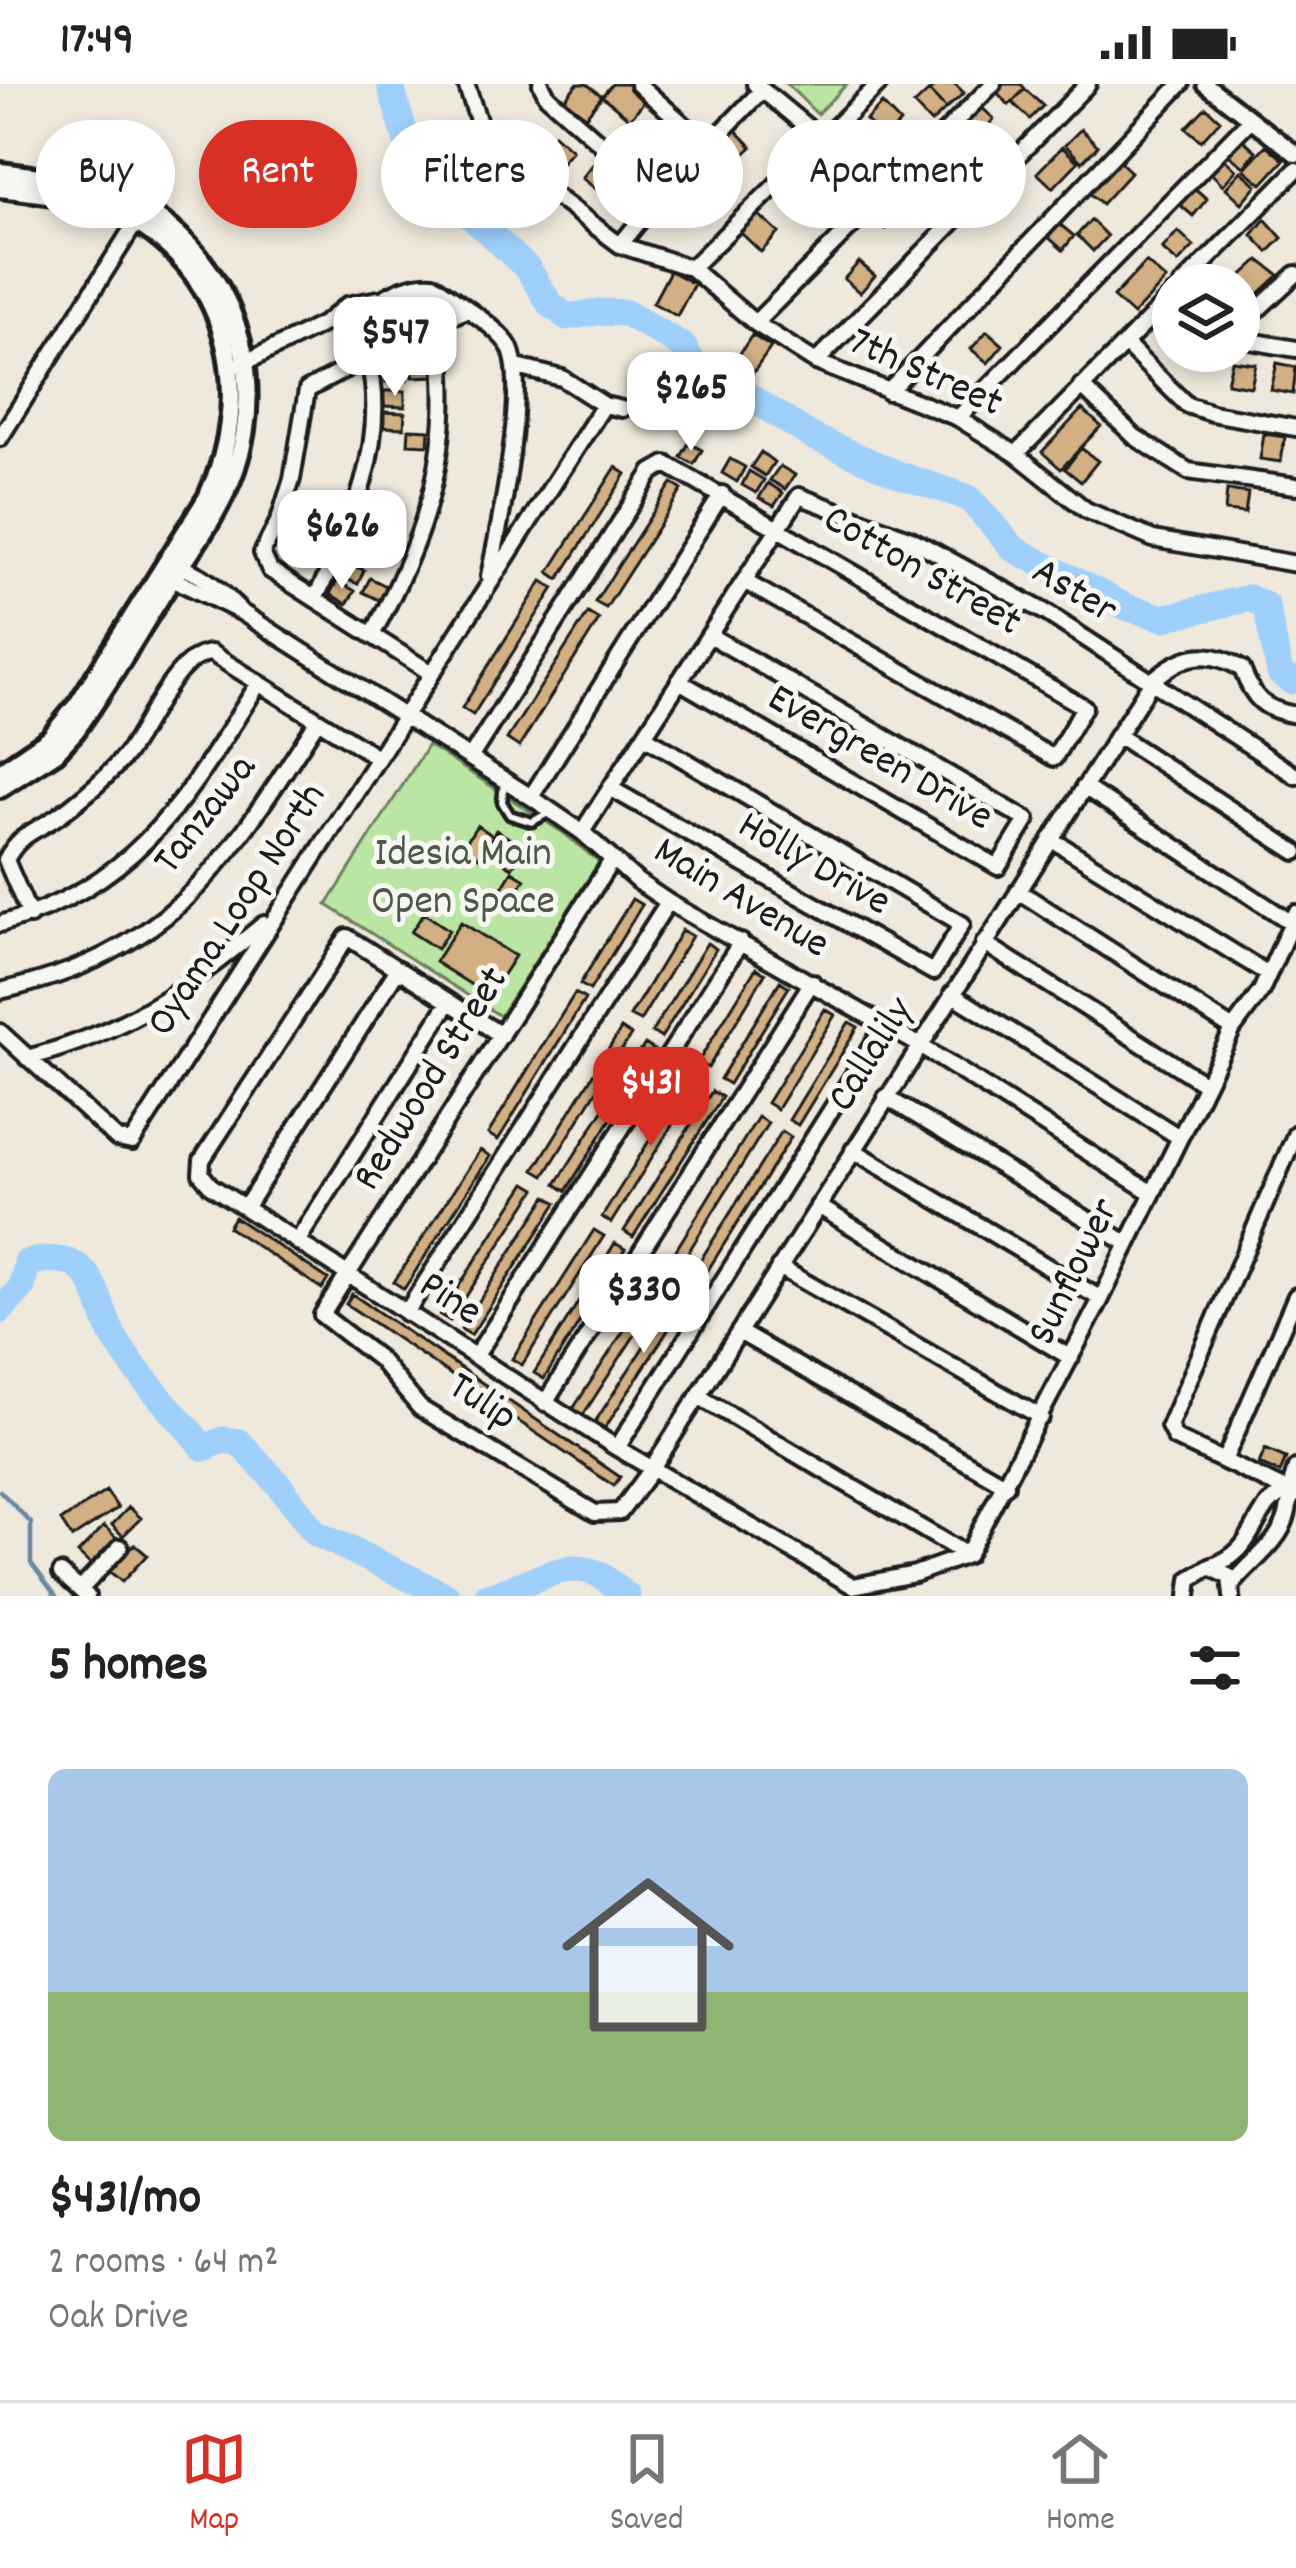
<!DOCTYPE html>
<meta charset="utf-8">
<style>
:root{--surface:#fff;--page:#f2f2f2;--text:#222;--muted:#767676;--line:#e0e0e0;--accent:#d93025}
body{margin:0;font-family:Dekko,sans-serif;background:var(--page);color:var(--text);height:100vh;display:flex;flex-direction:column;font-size:45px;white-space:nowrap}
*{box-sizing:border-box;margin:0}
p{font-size:39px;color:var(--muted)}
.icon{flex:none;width:66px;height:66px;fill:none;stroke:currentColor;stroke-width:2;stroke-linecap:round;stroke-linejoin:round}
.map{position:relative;height:1512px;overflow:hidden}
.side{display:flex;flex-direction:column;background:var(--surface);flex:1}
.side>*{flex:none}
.banner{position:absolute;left:36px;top:36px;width:1224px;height:108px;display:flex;gap:24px}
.tools{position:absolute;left:1152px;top:180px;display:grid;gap:24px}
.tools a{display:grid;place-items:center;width:108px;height:108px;border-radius:50%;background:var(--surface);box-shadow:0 6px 18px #0003;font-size:60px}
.price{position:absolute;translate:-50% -102px;padding:0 27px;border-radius:24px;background:#fff;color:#222;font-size:39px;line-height:78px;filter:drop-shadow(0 3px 6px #0008)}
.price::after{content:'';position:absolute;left:50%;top:72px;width:36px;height:27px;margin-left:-18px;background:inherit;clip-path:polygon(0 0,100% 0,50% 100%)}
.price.active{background:var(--accent);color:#fff}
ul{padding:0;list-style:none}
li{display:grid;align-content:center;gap:24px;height:636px;padding:0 48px}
li span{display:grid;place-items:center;height:372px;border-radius:18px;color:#555}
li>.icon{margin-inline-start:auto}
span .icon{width:216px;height:216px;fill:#fffc;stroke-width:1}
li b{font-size:51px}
h2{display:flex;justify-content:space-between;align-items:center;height:144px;padding:0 48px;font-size:51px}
.tag{padding:0 42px;border-radius:54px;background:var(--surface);box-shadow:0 6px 18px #0003;font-size:42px;line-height:108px}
.tag.active{background:var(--accent);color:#fff}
.status{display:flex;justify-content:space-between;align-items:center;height:84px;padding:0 60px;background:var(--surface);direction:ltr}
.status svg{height:33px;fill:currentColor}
.menu{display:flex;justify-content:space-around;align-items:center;height:168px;border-top:3px solid var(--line);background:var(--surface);font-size:33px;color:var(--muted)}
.menu a{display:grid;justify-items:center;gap:6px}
.menu .active{color:var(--accent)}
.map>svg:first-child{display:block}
.green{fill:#bbe5a2;stroke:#6c805f;stroke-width:3}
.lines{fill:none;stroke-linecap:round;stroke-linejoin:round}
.stream{stroke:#6a88a2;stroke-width:4.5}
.river{stroke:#9ed0fb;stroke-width:27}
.building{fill:#d2b084;stroke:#1c1c1c;stroke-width:3}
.service-casing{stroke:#1c1c1c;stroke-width:15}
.minor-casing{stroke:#1c1c1c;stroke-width:22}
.tertiary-casing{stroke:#1c1c1c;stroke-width:26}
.service{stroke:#f6f6f2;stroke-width:6}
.minor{stroke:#f6f6f2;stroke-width:14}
.tertiary{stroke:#f6f6f2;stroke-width:16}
.labels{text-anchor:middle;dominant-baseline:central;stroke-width:10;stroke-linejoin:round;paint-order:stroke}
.street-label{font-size:42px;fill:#1c1c1c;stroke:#f6f6f2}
.park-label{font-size:42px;fill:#4c5844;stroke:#f6f6f2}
</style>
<div class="status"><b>17:49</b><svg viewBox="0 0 49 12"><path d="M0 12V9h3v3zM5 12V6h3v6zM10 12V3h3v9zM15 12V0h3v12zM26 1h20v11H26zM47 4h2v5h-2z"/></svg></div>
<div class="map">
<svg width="1296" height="1512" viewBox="0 0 1296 1512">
<rect width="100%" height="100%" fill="#efe8dc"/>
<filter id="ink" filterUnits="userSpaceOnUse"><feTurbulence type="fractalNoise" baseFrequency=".00833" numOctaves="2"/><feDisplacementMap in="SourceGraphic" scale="24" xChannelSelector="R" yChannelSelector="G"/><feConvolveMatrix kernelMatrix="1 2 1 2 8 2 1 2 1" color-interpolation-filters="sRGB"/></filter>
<g filter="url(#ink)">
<path class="green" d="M787 0H847L817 30Z
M428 661 565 750 599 778 500 932 327 821Z"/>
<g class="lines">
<path class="stream" d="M0 1407 31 1439V1479L56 1512"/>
<path class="river" d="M390 0 408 61 460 122 528 185 550 220 567 233 599 228 626 229 683 262 707 304 723 313H750L811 352 900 391 969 414 1014 465 1126 523 1164 534 1249 514 1266 522 1280 589 1291 597 1296 596
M0 1227 22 1203 27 1179C45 1175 65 1172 81 1185 99 1201 102 1232 114 1253 137 1293 175 1328 204 1364L223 1356 239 1358 279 1401 315 1449 447 1512
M487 1512C522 1506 567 1469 603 1493 611 1498 618 1506 627 1512"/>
</g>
<path class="building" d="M577 0H587L602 12 586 32 564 16Z
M612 0H627L646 15 630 35 602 12Z
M937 0H955L964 9 946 25 929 7Z
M995 0H1021L1025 5 1009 21 992 3Z
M1025 5 1043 22 1030 35 1012 18Z
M929 7 946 25 931 39 914 21Z
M976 18 994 35 979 52 960 34Z
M882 20 900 39 884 55 866 36Z
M1206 23 1220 36 1201 57 1186 44Z
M732 42 752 63 733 81 713 60Z
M1081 45 1098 62 1082 78 1065 61Z
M844 49 865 69 851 84 830 65Z
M554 50 572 66 554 87 536 71Z
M1241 54 1256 67 1244 83 1227 70Z
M1266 61 1284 76 1262 100 1244 85Z
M1062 63 1078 78 1053 104 1037 89Z
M962 68 980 84 966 101 947 84Z
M1221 72 1236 86 1223 101 1208 86Z
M599 73 623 93 606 113 582 94Z
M871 73 887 90 874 106 856 89Z
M1117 75 1131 88 1102 120 1087 107Z
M947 84 966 101 951 117 932 100Z
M1241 87 1257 101 1242 119 1226 104Z
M1191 101 1207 115 1193 132 1177 118Z
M683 103 702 123 686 139 666 119Z
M885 110 902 127 885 145 867 129Z
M758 130 779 149 761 168 740 148Z
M1265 135 1282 154 1268 168 1252 151Z
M1091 136 1107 152 1093 167 1077 151Z
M1057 138 1074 152 1063 166 1046 151Z
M1178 147 1194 162 1178 179 1162 165Z
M1259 176 1279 191 1252 216 1234 199Z
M859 178 875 192 860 209 844 195Z
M1146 178 1166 196 1133 231 1113 213Z
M670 187 694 200 677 232 653 219Z
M430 205 438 222 426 229 417 212Z
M416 213 424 230 411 236 403 219Z
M987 247 1003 261 988 279 971 265Z
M752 251 771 263 751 292 733 280Z
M433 277 434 292 413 293V278Z
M1232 277 1256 280 1251 303 1227 299Z
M1277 279 1296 283 1293 310 1271 306Z
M406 281 407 296 386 298 385 283Z
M384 307H405V323L384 322Z
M1082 325 1101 342 1061 385 1042 368Z
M384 328 405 329 404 344 384 343Z
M409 345 429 346 428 361 408 360Z
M1264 350 1285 353 1281 378 1260 375Z
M689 359 702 366 694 380 681 373Z
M1081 364 1098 377 1081 398 1065 385Z
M761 368 774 378 765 392 751 383Z
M730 375 745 383 737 398 722 389Z
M780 382 795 391 785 405 770 396Z
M616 383 626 390 559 495 549 488Z
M749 387 764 396 756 409 742 401Z
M672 399 682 406 606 524 595 518Z
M768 399 783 409 774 422 759 414Z
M1227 406 1248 409 1245 429 1225 427Z
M345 478 364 486 358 500 339 492Z
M370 494 388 503 381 517 363 508Z
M337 497 355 507 347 520 330 510Z
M542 497 554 504 473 631 462 624Z
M588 529 599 536 519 663 507 655Z
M477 741 493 752 479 773 463 763Z
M496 746 525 764 512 784 484 766Z
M512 787 525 795 510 818 498 810Z
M632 815 642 821 590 906 580 900Z
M424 829 449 846 437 865 411 848Z
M461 838 515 872 489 912 435 878Z
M682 846 692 852 640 937 630 932Z
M707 859 716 865 661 954 652 948Z
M756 884 765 890 708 984 698 978Z
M780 897 789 903 729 1000 720 995Z
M575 909 585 915 498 1056 488 1050Z
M825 925 835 931 777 1025 767 1019Z
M849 938 858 943 798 1041 789 1036Z
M621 945 631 951 544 1092 534 1086Z
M645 960 654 966 566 1107 556 1100Z
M689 992 699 998 611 1139 602 1133Z
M712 1007 722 1013 633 1153 624 1147Z
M758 1033 768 1039 681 1180 671 1174Z
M782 1047 791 1053 703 1194 693 1188Z
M480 1066 490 1072 404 1205 394 1198Z
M526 1099 536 1105 450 1237 440 1231Z
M547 1112 557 1119 471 1251 461 1245Z
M234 1133 328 1195 322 1205 228 1143Z
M594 1146 604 1152 522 1281 512 1275Z
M615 1159 625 1165 544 1295 534 1289Z
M663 1186 673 1192 583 1331 573 1325Z
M684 1200 694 1206 605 1344 595 1338Z
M352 1210 494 1307 488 1316 346 1220Z
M506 1315 620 1393 614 1402 499 1324Z
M1265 1365 1286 1374 1280 1389 1259 1380Z
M106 1407 118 1424 72 1454 61 1437Z
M129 1423 141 1434 123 1452 112 1441Z
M104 1442 120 1457 94 1484 78 1469Z
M134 1460 147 1471 122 1498 109 1487Z"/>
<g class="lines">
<g class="service-casing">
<path id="service" d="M504 699 502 718 510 731 532 738 548 729"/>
</g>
<g class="minor-casing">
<path id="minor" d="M466 0 486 60 620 161 691 184 755 239 816 278 958 334 1016 370 1086 426 1153 455 1296 480
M541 0 547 12 660 112
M638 0 709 63
M755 0 824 57
M1205 0 1296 70
M620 161 660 112 762 6
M691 184 879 0
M1182 201 1296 86
M325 239C365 235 392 197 433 200 454 216 492 239 507 259 532 292 498 450 489 492
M755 239 993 0
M1239 243 1296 190
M1239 255 1296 265
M1125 260 1187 321 1212 329 1296 344
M816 278 1088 0
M240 281 325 239 347 221 379 215
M517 283 562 294 604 321 622 325
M1081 302 1135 353 1188 387 1296 402
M888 308 1181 0
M958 334 1250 36
M0 354 138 135
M1016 370 1173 211
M315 515C351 442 390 356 368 273
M241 528C222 506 195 481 165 481L173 495 241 528 531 713 582 748 637 797 668 818 919 961 1152 1109
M372 551C417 469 448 389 443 293 442 274 444 255 431 240
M431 589 270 486 262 469 279 436 292 395 307 306 422 244 467 226
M679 597 998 783 1027 736 709 551
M1117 651 1296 768
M470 674 652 388 666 380 1084 623 1054 674 744 497
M1084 703 1292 839
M610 704 933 888 962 840 644 652
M531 713 722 410
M582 748 799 412 911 455 1045 528 1296 692
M1051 755 1268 890
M612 776 322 1231 379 1275 420 1324 595 1429 620 1428 652 1385 1152 597C1181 571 1208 563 1242 585 1253 615 1264 626 1296 631
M1018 807 1233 945
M30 832 6 776C20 748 38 747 61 730 85 712 105 695 124 673 147 645 174 571 211 569L377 673
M0 840C140 801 187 712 259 599
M984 859 1205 1000
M0 907C176 868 226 777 318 636
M952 910 1179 1053
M0 948 117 1055 132 1058 604 321
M501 951 347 853 202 1076 201 1090 211 1102 617 1364 853 1502 915 1490 967 1471 1101 1215 1233 945 1261 907 1296 829
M27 974C129 947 184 906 264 840
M886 1013 1128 1160
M1296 1049 1169 1342 1175 1354 1296 1411
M853 1066 1101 1215
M818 1122 1071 1274
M245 1124 398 885
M297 1158 449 918
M779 1183 1041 1333
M406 1229 668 818
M739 1248 1006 1401
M475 1273 741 858
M698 1312 967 1471
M545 1319 812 898
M617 1364 885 941
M1224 1377 1296 1212
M1210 1483C1260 1466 1247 1429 1286 1407
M61 1489 87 1512
M1233 1500C1250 1478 1280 1459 1287 1431 1292 1414 1288 1404 1296 1384
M80 1506 120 1463
M1188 1512 1190 1495 1210 1483 1230 1493 1232 1512"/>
</g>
<g class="tertiary-casing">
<path id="tertiary" d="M0 88C36 93 73 95 107 108 219 149 273 272 236 383 221 428 189 469 163 509 134 555 107 603 75 647L56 668 0 704
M0 104C39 109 81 112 118 129 229 181 257 309 207 414L78 620 50 654 0 688"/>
</g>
<use href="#service" class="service"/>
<use href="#minor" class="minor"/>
<use href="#tertiary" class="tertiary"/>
</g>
</g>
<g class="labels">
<g class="street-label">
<text transform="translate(925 291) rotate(24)">7th Street</text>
<text transform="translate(921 489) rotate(30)">Cotton Street</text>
<text transform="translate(1073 509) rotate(31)">Aster</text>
<text transform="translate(879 676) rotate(30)">Evergreen Drive</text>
<text transform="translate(207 732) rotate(-52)">Tanzawa</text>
<text transform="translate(813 782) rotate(30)">Holly Drive</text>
<text transform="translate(740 816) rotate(31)">Main Avenue</text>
<text transform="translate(239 827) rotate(-57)">Oyama Loop North</text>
<text transform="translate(873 972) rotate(-58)">Callalily</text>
<text transform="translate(433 996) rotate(-58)">Redwood Street</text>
<text transform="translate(1076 1189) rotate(-64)">Sunflower</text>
<text transform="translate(449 1217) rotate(33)">Pine</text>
<text transform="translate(481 1320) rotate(33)">Tulip</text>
</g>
<g class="park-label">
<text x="463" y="772">Idesia Main<tspan x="463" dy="48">Open Space</tspan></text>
</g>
</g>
</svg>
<div class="tools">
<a><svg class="icon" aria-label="layers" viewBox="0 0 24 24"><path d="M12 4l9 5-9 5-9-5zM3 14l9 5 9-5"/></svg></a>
</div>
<b class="price" style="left:395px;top:315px">$547</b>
<b class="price" style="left:691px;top:370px">$265</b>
<b class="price" style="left:342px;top:508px">$626</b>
<b class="price active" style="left:651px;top:1065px">$431</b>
<b class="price" style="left:644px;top:1272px">$330</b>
<div class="banner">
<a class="tag">Buy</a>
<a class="tag active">Rent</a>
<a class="tag">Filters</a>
<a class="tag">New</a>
<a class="tag">Apartment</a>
</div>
</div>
<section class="side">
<h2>5 homes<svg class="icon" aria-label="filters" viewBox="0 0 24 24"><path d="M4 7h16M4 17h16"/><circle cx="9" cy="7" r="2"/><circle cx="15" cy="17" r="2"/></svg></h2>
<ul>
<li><span style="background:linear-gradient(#a9c7e8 60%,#8fb573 0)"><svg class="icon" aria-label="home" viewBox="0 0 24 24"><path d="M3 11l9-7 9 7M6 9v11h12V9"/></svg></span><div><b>$431/mo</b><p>2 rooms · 64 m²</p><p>Oak Drive</p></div></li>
</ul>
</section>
<nav class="menu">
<a class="active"><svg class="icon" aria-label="map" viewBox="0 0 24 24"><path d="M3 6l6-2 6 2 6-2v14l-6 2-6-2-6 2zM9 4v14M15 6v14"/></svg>Map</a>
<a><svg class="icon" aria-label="saved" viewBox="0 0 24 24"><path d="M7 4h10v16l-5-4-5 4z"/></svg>Saved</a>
<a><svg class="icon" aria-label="home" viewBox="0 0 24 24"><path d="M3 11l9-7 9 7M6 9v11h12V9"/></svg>Home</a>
</nav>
